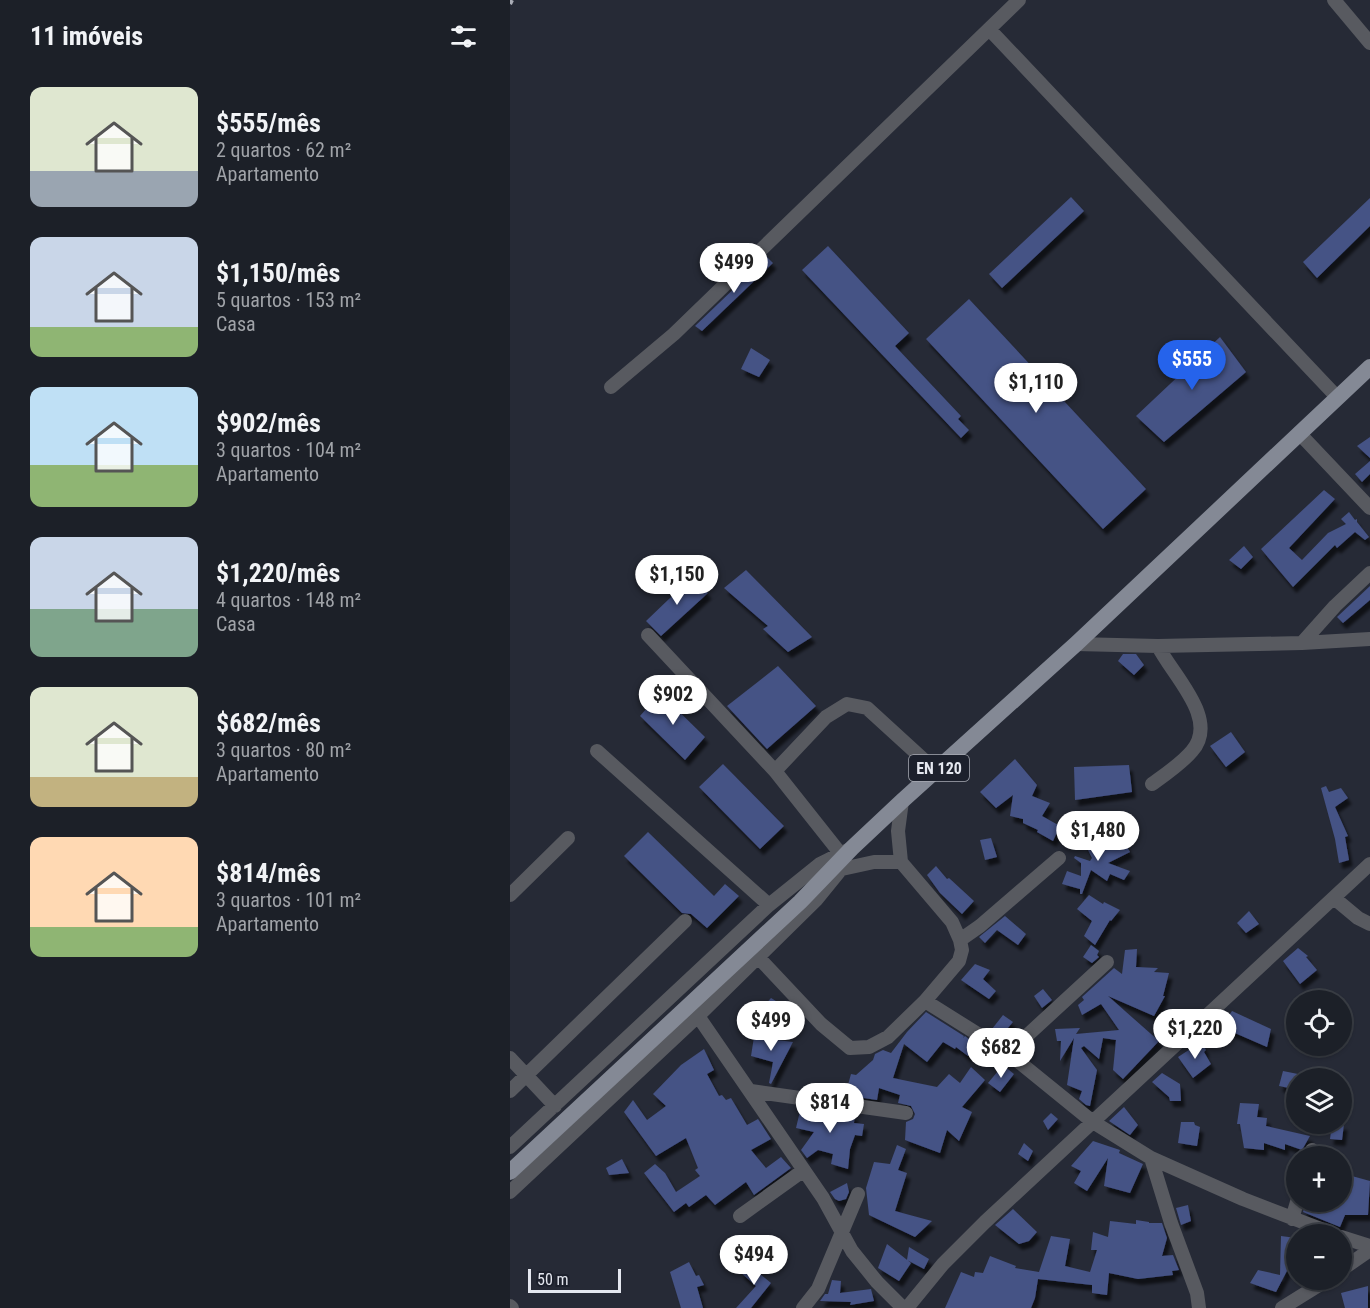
<!DOCTYPE html>
<html lang="pt">
<meta charset="utf-8">
<style>
:root{--surface:#1c2028;--page:#252830;--text:#f1f3f6;--muted:#a0a3a8;--line:#3a3e45;--accent:#2563eb}
body{margin:0;font-family:"Roboto Condensed",sans-serif;background:var(--page);color:var(--text);height:100vh;display:flex;flex-direction:column;font-size:22px;white-space:nowrap}
*{box-sizing:border-box;margin:0}
p{font-size:20px;color:var(--muted)}
.icon{flex:none;width:33px;height:33px;fill:none;stroke:currentColor;stroke-width:2;stroke-linecap:round;stroke-linejoin:round}
.map{position:relative;flex:1;overflow:hidden}
.drawer{display:flex;flex-direction:column;background:var(--surface);width:510px}
.drawer>*{flex:none}
.fabs{position:absolute;left:776px;top:990px;display:grid;gap:12px}
.fabs a{display:grid;place-items:center;width:66px;height:66px;border-radius:50%;background:var(--surface);box-shadow:0 2px 4px #0004,0 0 0 2px var(--line);font-size:30px}
.scale{position:absolute;left:18px;bottom:15px;width:93px;box-sizing:border-box;padding-left:6px;border:3px solid #e4e7ef;border-top:0;font-size:16px;line-height:21px;white-space:nowrap;color:#e4e7ef;-webkit-text-stroke:4px #1c202c;paint-order:stroke}
.price{position:absolute;translate:-50% -51px;padding:0 14px;border-radius:21px;background:#fff;color:#222;font-size:20px;line-height:39px;filter:drop-shadow(0 2px 3px #0008)}
.price::after{content:'';position:absolute;left:50%;top:36px;width:18px;height:14px;margin-left:-9px;background:inherit;clip-path:polygon(0 0,100% 0,50% 100%)}
.price.selected{background:var(--accent);color:#fff}
ul{padding:0;list-style:none}
li{display:flex;align-items:center;gap:18px;height:150px;padding:0 30px}
li span{display:grid;place-items:center;flex:none;width:168px;height:120px;border-radius:12px;color:#555}
li>.icon{margin-inline-start:auto}
span .icon{width:72px;height:72px;fill:#fffc;stroke-width:1}
li b{font-size:26px}
h2{display:flex;justify-content:space-between;align-items:center;height:72px;padding:0 30px;font-size:26px}
main{display:flex;flex:1;min-height:0}
.map>svg:first-child{display:block}
.building{fill:#455285;filter:url(#shadow)}
.lines{fill:none;stroke-linecap:round;stroke-linejoin:round}
.minor{stroke:#585a60;stroke-width:14}
.major{stroke:#848995;stroke-width:16}
.rail{stroke:#a9acb6;stroke-width:4;stroke-dasharray:9 4.5;stroke-linecap:butt}
.labels{text-anchor:middle;dominant-baseline:central;stroke-width:4.5;stroke-linejoin:round;paint-order:stroke}
.shield{fill:#1c202c;stroke:#a8abb4;stroke-width:1.5}
.shield-label{font-size:16px;font-weight:bold;fill:#e4e7ef}
</style>
<main>
<section class="drawer">
<h2>11 imóveis<svg class="icon" aria-label="filters" viewBox="0 0 24 24"><path d="M4 7h16M4 17h16"/><circle cx="9" cy="7" r="2"/><circle cx="15" cy="17" r="2"/></svg></h2>
<ul>
<li><span style="background:linear-gradient(#dfe7d0 70%,#9aa5b1 0)"><svg class="icon" aria-label="home" viewBox="0 0 24 24"><path d="M3 11l9-7 9 7M6 9v11h12V9"/></svg></span><div><b>$555/mês</b><p>2 quartos · 62 m²</p><p>Apartamento</p></div></li>
<li><span style="background:linear-gradient(#c9d6e8 75%,#8fb573 0)"><svg class="icon" aria-label="home" viewBox="0 0 24 24"><path d="M3 11l9-7 9 7M6 9v11h12V9"/></svg></span><div><b>$1,150/mês</b><p>5 quartos · 153 m²</p><p>Casa</p></div></li>
<li><span style="background:linear-gradient(#bfe0f5 65%,#8fb573 0)"><svg class="icon" aria-label="home" viewBox="0 0 24 24"><path d="M3 11l9-7 9 7M6 9v11h12V9"/></svg></span><div><b>$902/mês</b><p>3 quartos · 104 m²</p><p>Apartamento</p></div></li>
<li><span style="background:linear-gradient(#c9d6e8 60%,#7fa58c 0)"><svg class="icon" aria-label="home" viewBox="0 0 24 24"><path d="M3 11l9-7 9 7M6 9v11h12V9"/></svg></span><div><b>$1,220/mês</b><p>4 quartos · 148 m²</p><p>Casa</p></div></li>
<li><span style="background:linear-gradient(#dfe7d0 75%,#c2b280 0)"><svg class="icon" aria-label="home" viewBox="0 0 24 24"><path d="M3 11l9-7 9 7M6 9v11h12V9"/></svg></span><div><b>$682/mês</b><p>3 quartos · 80 m²</p><p>Apartamento</p></div></li>
<li><span style="background:linear-gradient(#ffd9b3 75%,#8fb573 0)"><svg class="icon" aria-label="home" viewBox="0 0 24 24"><path d="M3 11l9-7 9 7M6 9v11h12V9"/></svg></span><div><b>$814/mês</b><p>3 quartos · 101 m²</p><p>Apartamento</p></div></li>
</ul>
</section>
<div class="map">
<svg width="860" height="1308" viewBox="0 0 860 1308">
<defs>
<filter id="shadow"><feDropShadow dx="3.5" dy="6" stdDeviation="1.5" flood-color="#0009"/></filter>
</defs>
<rect width="100%" height="100%" fill="#262a36"/>
<path class="building" d="M561 197 574 211 492 288 479 274Z
M860 198V226L807 278 793 262Z
M318 246 399 333 385 346 451 416 448 419 459 430 451 438 292 270Z
M257 257 263 263 192 331 185 326Z
M459 299 636 489 593 529 416 339Z
M710 337 736 372 654 442 626 416Z
M241 348 260 360 249 377 231 369Z
M860 437V458L847 446Z
M860 461V474L852 482 845 474Z
M814 490 825 499 779 548 792 560 818 533 836 524 831 519 839 512 845 520 847 519V522L859 537 855 540 845 532 827 548 825 545 783 587 751 549Z
M734 546 743 557 731 569 719 560Z
M236 570 302 637 278 652 253 629 258 626 214 588Z
M183 576 198 593 151 636 136 621Z
M860 586V600L833 623 827 617Z
M613 654H626L634 665 624 675 608 661Z
M268 666 306 706 257 749 217 706Z
M150 693 195 737 175 760 130 716Z
M721 732 735 752 716 767 700 746Z
M505 759 527 785 522 796 540 803 532 816 550 826 543 841 527 832 528 830 513 823V819L500 816 503 795 486 808 470 792Z
M213 764 274 826 250 849 189 787Z
M619 765 622 792 565 800 564 767Z
M816 786 819 792 831 788 838 798 825 807 838 836 835 837 839 860 829 863 825 839 811 788Z
M589 830 601 849 614 841 620 852 598 863 620 871 614 880 600 874 597 881 581 870 572 894H570V889L552 884 557 871 571 876V863L564 858 565 856 580 861 582 858 573 840Z
M138 832 204 896 215 884 229 896 197 928 181 914 172 913 114 856Z
M481 838 487 857 475 860 470 840Z
M426 866 437 879 439 878 464 901 452 914 430 893 417 875Z
M579 895 593 904 594 902 610 910 601 921 600 920 585 945 574 936 582 921 567 909Z
M739 911 749 924 736 933 727 923Z
M495 916 516 934 508 945 487 930 475 943 469 937Z
M581 945 589 951 587 955 589 957 582 963 573 957Z
M788 948 798 956 796 957 807 970 790 984 773 961Z
M627 949 626 967 648 968 644 972 659 973 653 996H655L644 1016 598 996 649 1041 613 1079 603 1070 606 1040 593 1038 589 1059 574 1046 571 1048 587 1070 580 1106 576 1105 569 1099 572 1091 557 1085 564 1038 550 1061 551 1041H547L545 1029 570 1028 566 1034 609 1030 591 1004 572 1015 568 1005 574 1000 572 997 604 968 612 974 615 950Z
M465 964 480 970 473 979 486 991 479 999 451 980Z
M533 989 542 1000 532 1008 524 996Z
M261 998 279 1009 244 1036 247 1014Z
M722 1011 761 1029 757 1047 711 1027Z
M416 1012 454 1036 453 1038 455 1036 459 1039 466 1046 458 1056 446 1047 445 1049 433 1042 417 1062 394 1044 383 1078 427 1087 439 1074 450 1083 461 1067 475 1080 452 1107 462 1112 449 1141 437 1130 430 1153 395 1140 396 1122 403 1119 405 1114 401 1106 388 1103 390 1095 369 1088 367 1100 314 1092 316 1089 336 1092 341 1074 346 1075 363 1060 365 1054 373 1050 381 1053 397 1032Z
M493 1015 503 1022 491 1036 482 1029Z
M244 1037 283 1042 261 1084 259 1083 263 1062 241 1056Z
M691 1042 696 1050 694 1052 701 1064 683 1078 668 1057Z
M194 1049 204 1070 197 1074 209 1096 212 1095 216 1100 221 1098 237 1125 248 1119 261 1139 241 1150 256 1168 271 1157 281 1168 244 1195 236 1182 205 1205 196 1195 179 1207 176 1203 164 1212 134 1173 145 1164 155 1173 166 1192 190 1176 185 1170 188 1168 176 1138 146 1156 114 1112 123 1100 137 1120 156 1106 143 1094 171 1065Z
M493 1065 504 1074 490 1092 478 1083Z
M773 1071 788 1074 784 1089 769 1086Z
M652 1073 670 1084 671 1101H660L659 1097 642 1082Z
M730 1103 749 1104 747 1117 757 1118 756 1126 800 1136 792 1150 775 1144V1150L754 1143V1150L734 1148 730 1124H727Z
M291 1107 345 1115 344 1123 354 1124 352 1136 345 1135 340 1149 338 1169 321 1164 323 1154 308 1150 297 1158 291 1150 304 1132 286 1128Z
M614 1107 628 1125 620 1135 599 1121Z
M541 1113 548 1119 538 1130 533 1121Z
M671 1122H684L685 1125 690 1127 687 1146 668 1143Z
M822 1124H834L832 1140 820 1139Z
M583 1141 610 1150 609 1153 633 1164 620 1193 594 1186 598 1158 577 1191 564 1183 571 1171 561 1166Z
M514 1143 523 1151 518 1161 508 1154Z
M387 1145 396 1149 388 1170 397 1173 385 1211 422 1221 405 1237 359 1215 356 1188 364 1162 380 1164Z
M112 1159 119 1173 99 1175 96 1168Z
M831 1173 860 1181 858 1215H835L830 1227 793 1212 796 1202H831Z
M337 1183 339 1192 336 1199 329 1201 325 1199 320 1192Z
M678 1205 681 1221 671 1225 666 1208Z
M503 1209 527 1232 519 1241 509 1244 485 1225Z
M626 1220 639 1222V1223H652L657 1238 652 1256 663 1255 669 1270 662 1271 663 1275 628 1279 599 1273 597 1295 582 1293V1285L528 1279 525 1298 521 1308H435L451 1272 464 1277 465 1272 473 1273 480 1256 506 1266 505 1268 529 1272 541 1236 560 1239 555 1266 580 1272 587 1250H581L583 1232 598 1237 600 1221 626 1224Z
M771 1236 786 1238V1269L779 1267 766 1292 740 1283 748 1270 770 1275Z
M377 1244 401 1263 389 1281 368 1268Z
M399 1247 419 1259 414 1269 397 1260Z
M179 1262 186 1276 189 1275 194 1285 187 1287 193 1308H171L160 1272Z
M237 1263 261 1283 241 1308H226L246 1286 230 1272Z
M322 1280 331 1281 330 1293 361 1289 364 1301 340 1305 341 1302 310 1301 315 1294H318Z
M858 1286V1308H835L831 1293Z"/>
<g class="lines">
<path class="minor" d="M824 0 860 43
M479 29 827 397
M101 387 164 334 509 0
M789 433 860 508
M138 635 265 771 330 853
M792 643 860 639
M566 644 648 646 792 643 825 606 860 573
M87 751 259 905
M265 771 316 717 337 704 357 708 426 771
M642 784C656 774 671 764 682 751 710 719 662 675 648 646
M332 869 364 862H391
M0 895 58 838
M824 898 848 918 860 924
M450 940 470 926 549 858
M248 957 311 1024 340 1048 359 1047 378 1037 415 1001 449 961 452 950 450 940 442 922 391 862 388 831 392 801
M415 1001 498 1053 583 1122 641 1158 733 1199 824 1234
M188 1016 313 1198 342 1251 367 1282 393 1308
M498 1053 597 962
M0 1058 45 1106
M0 1091 175 921
M241 1091 396 1113
M0 1147 259 905 310 864 338 850
M800 1156 802 1150
M641 1158 661 1223 687 1293 689 1308
M0 1192 188 1016 306 900 332 868
M230 1216 294 1170
M782 1219 787 1202
M831 1237 860 1246
M831 1270 860 1250
M0 1306 2 1308
M293 1308 308 1289 348 1194
M397 1308 433 1264 475 1222 860 864
M772 1308 817 1280"/>
<path class="major" d="M0 1172 290 902 342 848 392 801 566 644 860 367"/>
<path class="rail" d="M0 4 2 0"/>
</g>
<g class="labels">
<rect class="shield" x="399" y="755" width="60" height="26" rx="4.5"/>
<g class="shield-label">
<text x="429" y="768">EN 120</text>
</g>
</g>
</svg>
<div class="fabs">
<a><svg class="icon" aria-label="locate" viewBox="0 0 24 24"><circle cx="12" cy="12" r="6"/><path d="M12 2v4M12 18v4M2 12h4M18 12h4"/></svg></a>
<a><svg class="icon" aria-label="layers" viewBox="0 0 24 24"><path d="M12 4l9 5-9 5-9-5zM3 14l9 5 9-5"/></svg></a>
<a>+</a>
<a>−</a>
</div>
<div class="scale">50 m</div>
<b class="price" style="left:224px;top:294px">$499</b>
<b class="price selected" style="left:682px;top:391px">$555</b>
<b class="price" style="left:526px;top:414px">$1,110</b>
<b class="price" style="left:167px;top:606px">$1,150</b>
<b class="price" style="left:163px;top:726px">$902</b>
<b class="price" style="left:588px;top:862px">$1,480</b>
<b class="price" style="left:261px;top:1052px">$499</b>
<b class="price" style="left:685px;top:1060px">$1,220</b>
<b class="price" style="left:491px;top:1079px">$682</b>
<b class="price" style="left:320px;top:1134px">$814</b>
<b class="price" style="left:244px;top:1286px">$494</b>
</div>
</main>
